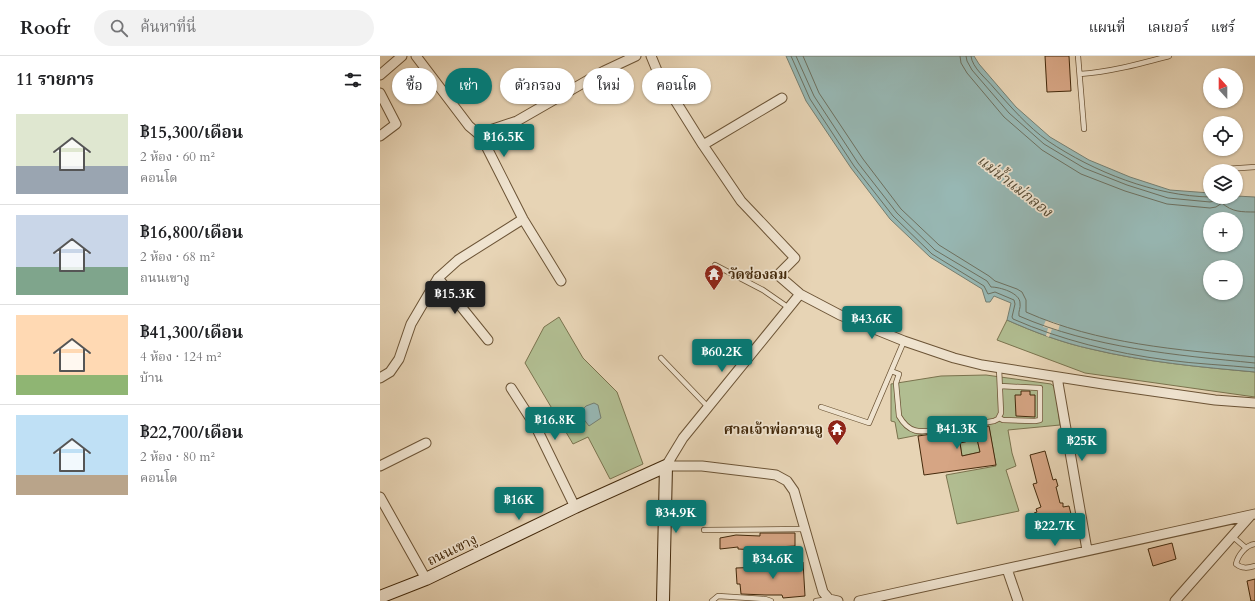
<!DOCTYPE html>
<html lang="th">
<meta charset="utf-8">
<style>
:root{--surface:#fff;--page:#f2f2f2;--text:#202124;--muted:#757577;--line:#e0e0e0;--accent:#0f766e}
body{margin:0;font-family:Cardo,"Noto Serif Thai",serif;background:var(--page);color:var(--text);height:100vh;display:flex;flex-direction:column;font-size:15px;white-space:nowrap}
*{box-sizing:border-box;margin:0}
p{font-size:13px;color:var(--muted)}
.icon{flex:none;width:22px;height:22px;fill:none;stroke:currentColor;stroke-width:2;stroke-linecap:round;stroke-linejoin:round}
.map{position:relative;flex:1;overflow:hidden}
.drawer{display:flex;flex-direction:column;background:var(--surface);width:380px}
.drawer>*{flex:none}
.top-card{position:absolute;left:12px;top:12px;width:380px;height:36px;display:flex;gap:8px}
.needle{width:26px;rotate:339deg}
.tools{position:absolute;left:823px;top:12px;display:grid;gap:8px}
.tools a{display:grid;place-items:center;width:40px;height:40px;border-radius:50%;background:var(--surface);box-shadow:0 1px 3px #0004;font-size:20px}
.price{position:absolute;translate:-50% -34px;padding:0 9px;border-radius:4px;background:var(--accent);color:#fff;font-size:13px;line-height:26px;filter:drop-shadow(0 1px 2px #0008)}
.price::after{content:'';position:absolute;left:50%;top:24px;width:12px;height:9px;margin-left:-6px;background:inherit;clip-path:polygon(0 0,100% 0,50% 100%)}
.price.active{background:#222;color:#fff}
ul{padding:0;list-style:none}
li{display:flex;align-items:center;gap:12px;height:100px;padding:0 16px}
li+li{border-top:1px solid var(--line)}
li span{display:grid;place-items:center;flex:none;width:112px;height:80px;border-radius:0px;color:#555}
li>.icon{margin-inline-start:auto}
span .icon{width:48px;height:48px;fill:#fffc;stroke-width:1}
li b{font-size:17px}
h2{display:flex;justify-content:space-between;align-items:center;height:48px;padding:0 16px;font-size:17px}
.pill{padding:0 14px;border-radius:18px;background:var(--surface);box-shadow:0 1px 3px #0004;font-size:14px;line-height:36px}
.pill.active{background:var(--accent);color:#fff}
header{display:flex;align-items:center;gap:24px;box-sizing:border-box;height:56px;padding:0 20px;background:var(--surface);border-bottom:1px solid var(--line)}
header strong{font-size:19px}
nav{display:flex;gap:22px;margin-inline-start:auto;font-size:14px}
.search{width:280px;height:36px;background:var(--page);display:flex;align-items:center;gap:10px;box-sizing:border-box;padding:0 14px;border-radius:22px;color:var(--muted);font-size:15px}
main{display:flex;flex:1;min-height:0}
.map>svg:first-child{display:block}
.green{fill:#b1bd91;stroke:#7a734e}
.water{fill:#97b7b3;stroke:#757e70;fill-rule:evenodd}
.pier{fill:#e7d4b5}
.lines{fill:none;stroke-linecap:round;stroke-linejoin:round}
.shore{stroke:#6d705f;stroke-width:1}
.building{fill:#d6a584;stroke:#43290b;fill-rule:evenodd}
.lane-casing{stroke:#6c5436;stroke-width:6}
.street-casing{stroke:#6c5436;stroke-width:11}
.secondary-casing{stroke:#43290b;stroke-width:14}
.lane{stroke:#efe3cf;stroke-width:4.5}
.street{stroke:#efe3cf;stroke-width:9}
.secondary{stroke:#efe3cf;stroke-width:12}
.labels{text-anchor:middle;dominant-baseline:central;stroke-width:3.5;stroke-linejoin:round;paint-order:stroke}
.poi-label{font-size:14px;font-weight:bold;fill:#43290b;stroke:#efe3cf;text-anchor:start}
.street-label{font-size:14px;fill:#43290b;stroke:#efe3cf}
.water-label{font-size:15px;font-style:italic;fill:#584c35;stroke:#efe3cf}
</style>
<header>
<strong>Roofr</strong>
<div class="search"><svg class="icon" aria-label="search" viewBox="0 0 24 24"><circle cx="10" cy="10" r="6"/><path d="M15 15l6 6"/></svg>ค้นหาที่นี่</div>
<nav><a>แผนที่</a><a>เลเยอร์</a><a>แชร์</a></nav>
</header>
<main>
<section class="drawer">
<h2>11 รายการ<svg class="icon" aria-label="filters" viewBox="0 0 24 24"><path d="M4 7h16M4 17h16"/><circle cx="9" cy="7" r="2"/><circle cx="15" cy="17" r="2"/></svg></h2>
<ul>
<li><span style="background:linear-gradient(#dfe7d0 65%,#9aa5b1 0)"><svg class="icon" aria-label="home" viewBox="0 0 24 24"><path d="M3 11l9-7 9 7M6 9v11h12V9"/></svg></span><div><b>฿15,300/เดือน</b><p>2 ห้อง · 60 m²</p><p>คอนโด</p></div></li>
<li><span style="background:linear-gradient(#c9d6e8 65%,#7fa58c 0)"><svg class="icon" aria-label="home" viewBox="0 0 24 24"><path d="M3 11l9-7 9 7M6 9v11h12V9"/></svg></span><div><b>฿16,800/เดือน</b><p>2 ห้อง · 68 m²</p><p>ถนนเขางู</p></div></li>
<li><span style="background:linear-gradient(#ffd9b3 75%,#8fb573 0)"><svg class="icon" aria-label="home" viewBox="0 0 24 24"><path d="M3 11l9-7 9 7M6 9v11h12V9"/></svg></span><div><b>฿41,300/เดือน</b><p>4 ห้อง · 124 m²</p><p>บ้าน</p></div></li>
<li><span style="background:linear-gradient(#bfe0f5 75%,#b9a48a 0)"><svg class="icon" aria-label="home" viewBox="0 0 24 24"><path d="M3 11l9-7 9 7M6 9v11h12V9"/></svg></span><div><b>฿22,700/เดือน</b><p>2 ห้อง · 80 m²</p><p>คอนโด</p></div></li>
</ul>
</section>
<div class="map">
<svg width="875" height="545" viewBox="0 0 875 545">
<rect width="100%" height="100%" fill="#e7d4b5"/>
<filter id="stains"><feTurbulence type="fractalNoise" baseFrequency=".005" numOctaves="4"/><feColorMatrix values="0 0 0 0 .2 0 0 0 0 .09 0 0 0 0 .02 0 0 0 .5 -.17"/></filter>
<radialGradient id="worn" r=".72"><stop offset=".6" stop-color="#630" stop-opacity="0"/><stop offset="1" stop-color="#630" stop-opacity=".3"/></radialGradient>
<path class="green" d="M179 261 203 302 237 336 263 408 230 423 208 381 193 388 145 307 164 271Z
M627 264C654 276 683 287 711 293 765 306 820 311 875 316V341L705 317 617 284Z
M606 319 671 328 675 331 680 369 628 374 632 397 636 410 626 414 639 455 577 468 566 419 616 410 609 371 579 372 577 366 568 367 569 373 518 383 515 366 511 365V328L561 320Z
M597 383 600 396 582 400 580 387Z"/>
<path class="water" d="M406 0H594L599 8 636 51 670 81 709 104 750 121 790 134 830 137V141H856V140L875 141V316C820 311 765 306 711 293 683 287 654 276 627 264L631 247 614 240 610 246H606L602 233 550 201 510 163 471 112 426 45ZM830 163H856V189H830ZM830 211H856V237H830Z
M214 347 218 349 221 362 209 370 199 357 206 350Z"/>
<path class="pier" d="M666 264 680 268 678 275 672 273 669 281 666 280 668 272 663 271Z"/>
<g class="lines">
<path class="shore" d="M411 0 430 43 474 110 513 160 552 198 604 230 608 238 615 236 634 244 635 248 632 261 633 263C681 284 734 297 787 304 816 308 846 309 875 312
M416 0 434 40 478 107 517 157 555 194 607 225 611 231C620 231 640 237 640 247 641 252 638 255 639 260 713 292 795 299 875 307
M423 0 439 37 483 103 521 153 559 189 609 220 615 225 637 233 642 236 646 244V256C718 288 798 294 875 301
M580 0 581 7 587 17 624 61 662 94 701 118 745 135 787 148 830 152 836 151 842 147C852 156 861 156 875 156
M586 0 587 5 592 14 629 57 664 88 704 112 747 129 788 142 830 146 834 145 838 141
M591 0C592 12 607 23 614 32 630 50 648 71 668 85 714 116 775 140 830 141"/>
</g>
<path class="building" d="M665 0H689L691 35 667 36Z
M641 335H650V339H655V361L636 360 635 339H641Z
M574 368 579 370V372L585 374 609 370 616 409 544 419 538 380 566 376 571 374 570 371ZM597 383 600 396 582 400 580 387Z
M665 395 673 424 676 423 678 430 676 431 680 447H683V451L689 450 691 458 680 460 681 463 680 465 673 467 670 463 662 466V464L657 465 654 457 657 456 656 453 661 451 653 428 657 427 650 399Z
M380 477H415V490L397 491V492H376V494L358 493V491L340 493V482L356 479 380 480Z
M792 487 796 503 773 510 768 493Z
M423 506 425 540 403 542 402 539H386L361 538 360 528H357L356 512 383 511Z
M875 523V545H871L867 525Z"/>
<g class="lines">
<g class="lane-casing">
<path id="lane" d="M698 0 704 73
M700 18C730 16 759 8 789 0
M846 113 875 111
M335 209 383 234 409 252
M281 302 328 351
M511 315 519 318 516 327 519 360C531 381 544 375 564 373 573 360 573 362 585 370L614 365 618 363 621 357 619 312
M441 351 489 367 524 285
M619 362 623 364 655 365 660 364V332L620 330
M324 474 425 473
M852 480 866 492
M875 488C866 489 858 499 856 508 862 513 868 512 875 510
M332 545 338 540 385 543 391 545
M436 545 449 543"/>
</g>
<g class="street-casing">
<path id="street" d="M36 0 89 70 101 80 143 163 181 225
M271 0 278 17 323 89 361 145 415 202 398 219 420 238 460 259 524 285 574 302 602 309 723 328 835 344 875 347
M0 19 22 0
M0 37 16 68 0 80
M101 80 107 75 137 65 224 15 256 0
M323 89 402 42
M58 222 108 284
M677 321 707 494
M0 322 10 316 19 303 31 268 58 222 78 204 143 163
M131 332 156 371 195 451
M0 410 46 387
M286 410H322L396 419 407 425 414 435 443 536 449 543 458 545
M286 410 303 382 420 238
M0 441 46 523
M627 513 638 545
M479 545 875 458
M795 545 871 459"/>
</g>
<g class="secondary-casing">
<path id="secondary" d="M0 541 46 523 195 451 286 410 283 545"/>
</g>
<use href="#lane" class="lane"/>
<use href="#street" class="street"/>
<use href="#secondary" class="secondary"/>
</g>
<defs>
<g id="temple-pin" transform="scale(1)"><path d="M0 17L-7.5 6A9.5 9.5 0 1 1 7.5 6Z" fill="#8f2418" stroke="#efe3cf"/><path d="M0-6L5-2H3V0L6.5 2.5H4V6H1.5V3h-3V6H-4V2.5H-6.5L-3 0V-2H-5Z" fill="#fff"/></g>
</defs>
<g fill-rule="evenodd">
<use href="#temple-pin" x="334" y="218"/>
<use href="#temple-pin" x="457" y="373"/>
</g>
<g class="labels">
<g class="poi-label">
<text x="348" y="218">วัดช่องลม</text>
<text x="443" y="373" text-anchor="end">ศาลเจ้าพ่อกวนอู</text>
</g>
<g class="street-label">
<text transform="translate(72 494) rotate(-26)">ถนนเขางู</text>
</g>
<g class="water-label">
<text transform="translate(635 130) rotate(38)">แม่น้ำแม่กลอง</text>
</g>
</g>
<rect width="100%" height="100%" filter="url(#stains)"/>
<rect width="100%" height="100%" fill="url(#worn)"/>
</svg>
<div class="tools">
<a><svg class="needle" viewBox="-14 -14 28 28"><path d="M0-13l5 13h-10z" fill="#e53935"/><path d="M0 13l5-13h-10z" fill="#757577"/></svg></a>
<a><svg class="icon" aria-label="locate" viewBox="0 0 24 24"><circle cx="12" cy="12" r="6"/><path d="M12 2v4M12 18v4M2 12h4M18 12h4"/></svg></a>
<a><svg class="icon" aria-label="layers" viewBox="0 0 24 24"><path d="M12 4l9 5-9 5-9-5zM3 14l9 5 9-5"/></svg></a>
<a>+</a>
<a>−</a>
</div>
<b class="price" style="left:124px;top:102px">฿16.5K</b>
<b class="price active" style="left:75px;top:259px">฿15.3K</b>
<b class="price" style="left:492px;top:284px">฿43.6K</b>
<b class="price" style="left:342px;top:317px">฿60.2K</b>
<b class="price" style="left:175px;top:385px">฿16.8K</b>
<b class="price" style="left:577px;top:394px">฿41.3K</b>
<b class="price" style="left:702px;top:406px">฿25K</b>
<b class="price" style="left:139px;top:465px">฿16K</b>
<b class="price" style="left:296px;top:478px">฿34.9K</b>
<b class="price" style="left:675px;top:491px">฿22.7K</b>
<b class="price" style="left:393px;top:524px">฿34.6K</b>
<div class="top-card">
<a class="pill">ซื้อ</a>
<a class="pill active">เช่า</a>
<a class="pill">ตัวกรอง</a>
<a class="pill">ใหม่</a>
<a class="pill">คอนโด</a>
</div>
</div>
</main>
